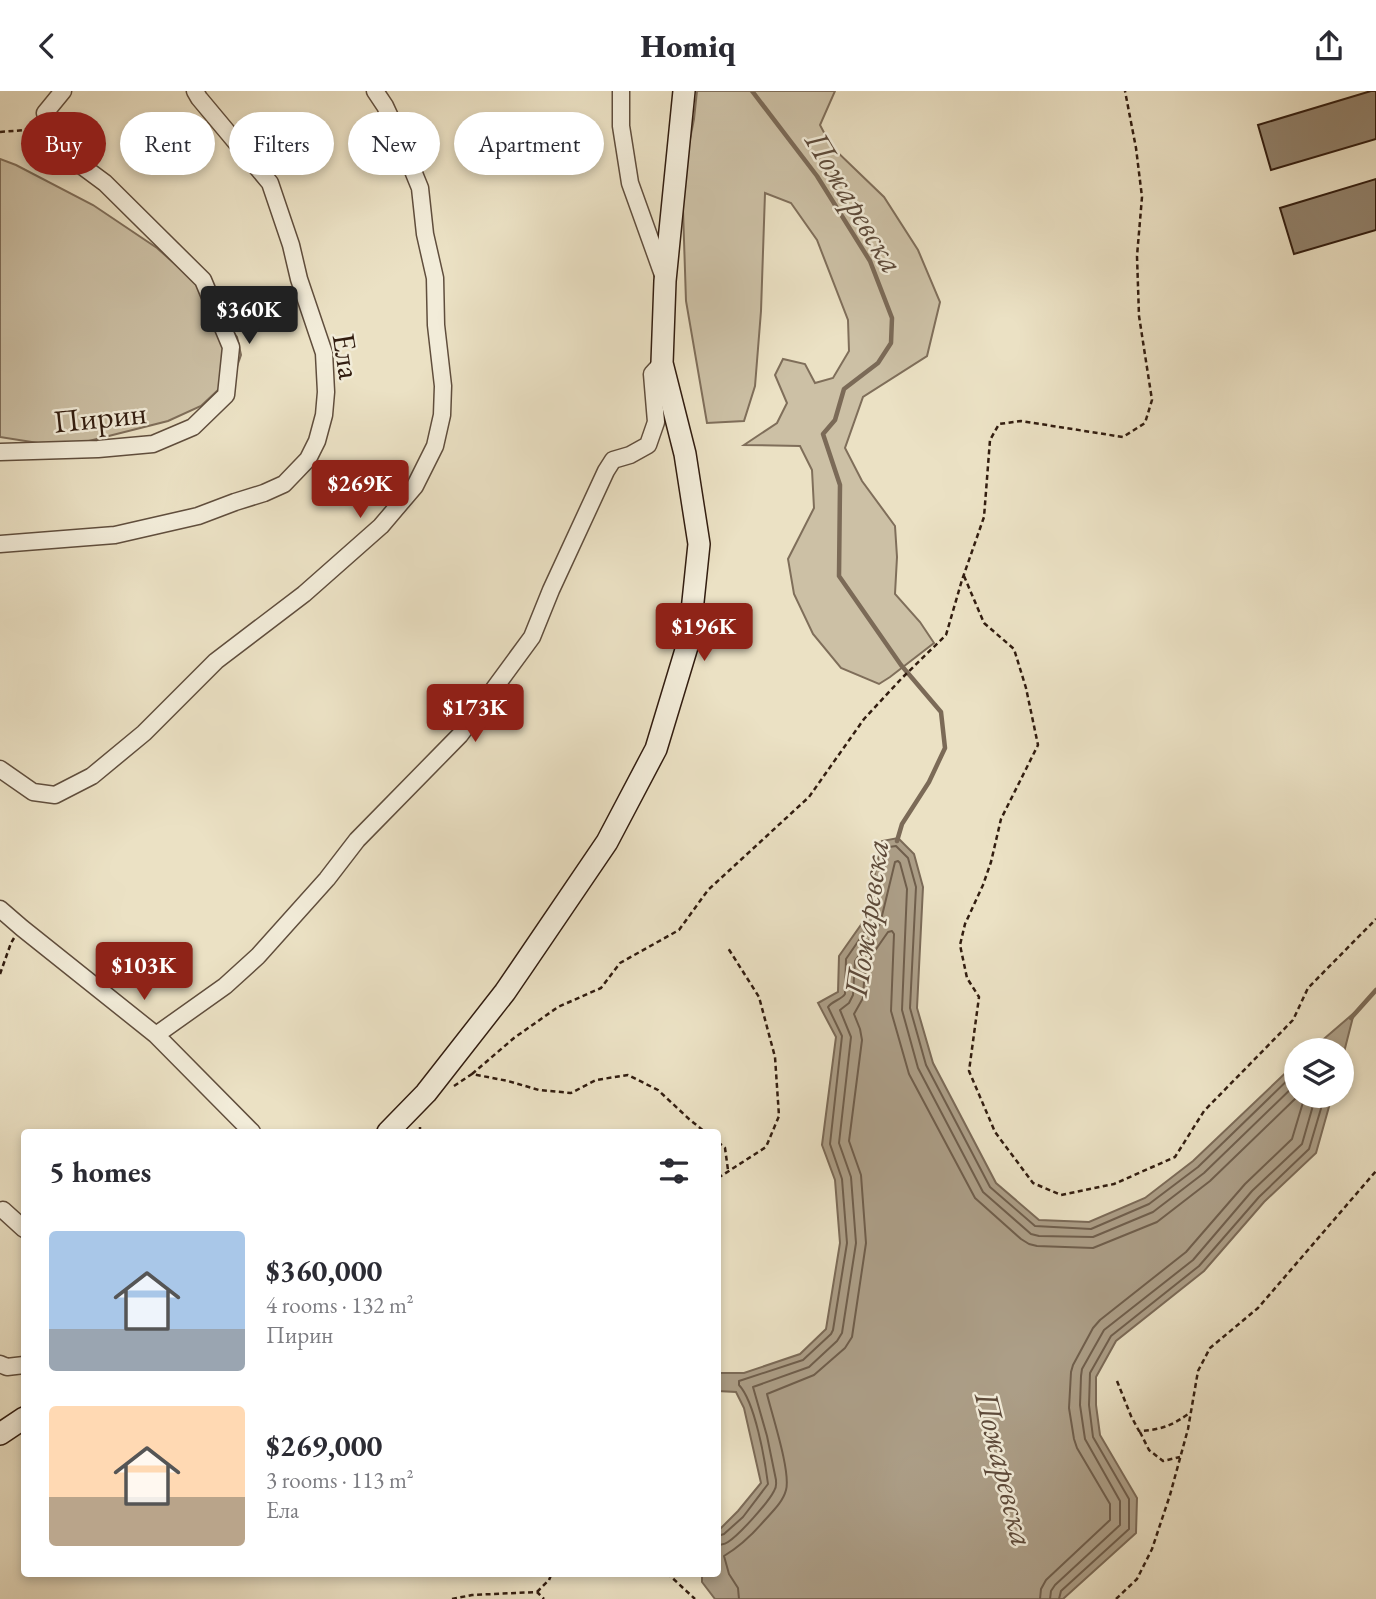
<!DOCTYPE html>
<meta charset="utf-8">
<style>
:root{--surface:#fff;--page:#f7f7f7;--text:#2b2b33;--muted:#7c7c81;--accent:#8f2418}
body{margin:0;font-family:"EB Garamond",serif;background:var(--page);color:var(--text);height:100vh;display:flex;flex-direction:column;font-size:26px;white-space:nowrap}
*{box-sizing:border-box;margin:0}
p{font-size:23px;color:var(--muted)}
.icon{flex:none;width:38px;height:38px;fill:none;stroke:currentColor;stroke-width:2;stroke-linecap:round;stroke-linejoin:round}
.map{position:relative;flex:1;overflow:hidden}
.drawer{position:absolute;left:21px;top:1038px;width:700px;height:448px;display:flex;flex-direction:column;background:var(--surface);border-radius:7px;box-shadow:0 4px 10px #0003}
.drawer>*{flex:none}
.banner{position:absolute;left:21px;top:21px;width:700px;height:63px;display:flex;gap:14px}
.controls{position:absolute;left:1284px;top:947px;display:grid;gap:14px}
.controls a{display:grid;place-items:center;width:70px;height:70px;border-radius:50%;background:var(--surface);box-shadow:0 4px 10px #0003;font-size:35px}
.price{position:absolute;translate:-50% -60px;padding:0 16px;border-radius:7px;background:var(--accent);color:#fff;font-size:23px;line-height:46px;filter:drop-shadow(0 2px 4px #0008)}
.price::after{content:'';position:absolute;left:50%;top:42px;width:21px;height:16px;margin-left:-10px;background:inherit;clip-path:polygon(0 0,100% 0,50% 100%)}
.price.active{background:#222;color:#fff}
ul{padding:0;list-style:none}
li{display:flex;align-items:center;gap:21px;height:175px;padding:0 28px}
li span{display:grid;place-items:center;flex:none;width:196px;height:140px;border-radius:7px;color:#555}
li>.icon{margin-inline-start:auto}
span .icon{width:84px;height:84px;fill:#fffc;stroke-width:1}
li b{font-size:30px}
h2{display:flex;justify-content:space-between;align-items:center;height:84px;padding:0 28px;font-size:30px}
.chip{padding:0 24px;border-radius:32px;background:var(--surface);box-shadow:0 4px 10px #0003;font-size:24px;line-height:63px}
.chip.active{background:var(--accent);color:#fff}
header{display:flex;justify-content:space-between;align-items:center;height:91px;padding:0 28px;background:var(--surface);font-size:32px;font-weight:800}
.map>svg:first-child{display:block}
.green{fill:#ccc0a5;stroke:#7f6e5a;stroke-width:2}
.water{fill:#ac9e87;stroke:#7b6a57;stroke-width:2}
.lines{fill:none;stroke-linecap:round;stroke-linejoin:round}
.shore{stroke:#6f5e4c;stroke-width:2}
.stream{stroke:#7b6a57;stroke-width:4.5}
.building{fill:#92836e;stroke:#321d10;stroke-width:2}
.street-casing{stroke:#604e3d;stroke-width:19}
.secondary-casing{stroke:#321d10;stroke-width:24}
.path{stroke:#321d10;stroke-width:2.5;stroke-dasharray:5 3.5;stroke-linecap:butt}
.street{stroke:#f2ecd9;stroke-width:16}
.secondary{stroke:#f2ecd9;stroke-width:21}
.labels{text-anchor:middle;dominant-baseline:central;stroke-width:5;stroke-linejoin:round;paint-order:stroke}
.street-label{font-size:32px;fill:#321d10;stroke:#f2ecd9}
.water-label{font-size:33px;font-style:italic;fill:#5d4a3a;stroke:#f2ecd9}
</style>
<header><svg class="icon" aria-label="back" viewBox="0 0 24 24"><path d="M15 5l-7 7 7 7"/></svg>Homiq<svg class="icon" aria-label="share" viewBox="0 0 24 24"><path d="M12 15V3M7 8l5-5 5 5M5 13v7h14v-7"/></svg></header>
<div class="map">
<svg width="1376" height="1508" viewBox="0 0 1376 1508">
<rect width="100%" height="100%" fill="#ebe1c4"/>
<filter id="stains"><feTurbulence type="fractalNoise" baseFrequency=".00286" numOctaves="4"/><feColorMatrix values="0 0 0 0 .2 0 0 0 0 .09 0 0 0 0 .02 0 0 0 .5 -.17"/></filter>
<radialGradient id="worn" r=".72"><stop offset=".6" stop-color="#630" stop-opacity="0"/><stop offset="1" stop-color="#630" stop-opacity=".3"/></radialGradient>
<path class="green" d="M697 0H835L820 34 831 55 884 106 918 159 940 211 927 265 863 306 845 357 862 390 895 435 897 466 895 503 920 531 934 552 890 586 879 593 841 577 813 543 794 503 788 468 814 417 812 379 800 355 744 354 777 332 787 312 775 284 783 268 805 273 815 292 833 287 849 260 848 229 817 149 791 112 765 102 761 220 755 295 744 330 707 332 686 210 682 88 694 28Z
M0 68 16 74 93 114 157 157 193 189 237 246 241 264 234 284 201 315 168 330 89 350 57 355 0 346Z"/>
<path class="water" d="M898 747 914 763 923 796 917 917 933 972 996 1092 1039 1129 1089 1131 1145 1107 1193 1070 1297 971V1004L1332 1005 1316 1062 1264 1111 1204 1180 1116 1250 1096 1286V1314L1100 1344 1137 1407 1136 1442 1063 1508H715L702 1491V1482H718V1440L738 1420 761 1392 744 1317 736 1301 718 1300V1282H744L800 1263 826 1238 840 1152 835 1089 822 1054 836 946 818 912 838 901 839 865 865 828 882 750Z
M1354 922 1342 969V959H1311Z"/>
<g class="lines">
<path class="shore" d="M718 1445 724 1443 743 1426 768 1393C765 1369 755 1311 739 1294V1290L803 1269 831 1243 833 1239 847 1152 842 1088 830 1053 842 945 828 916C832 910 841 909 845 903L846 868 872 830 889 756 896 755 908 767 916 796 910 917 926 974 990 1096 1035 1135 1091 1138 1149 1113 1198 1076 1297 980
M718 1454C723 1453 724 1454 728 1451 739 1444 768 1412 774 1400 777 1396 776 1394 776 1389L767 1345 753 1296 809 1276 837 1250 842 1242 856 1152 851 1086 839 1052 851 946 840 919 849 912 853 904 855 870 880 833 895 771 898 770 900 772 907 798 902 919 918 977 983 1101 1031 1143 1039 1145 1093 1146 1153 1121 1204 1082 1297 992
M739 1508 738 1497 729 1483 724 1465C739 1456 752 1444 764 1430 772 1421 783 1411 786 1399 791 1381 772 1324 767 1303L814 1284 845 1257 852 1246 866 1152 861 1084 849 1050 862 949 860 938 854 923 863 907 865 874 888 841 892 840 894 843 891 920 909 983 975 1107 1021 1148 1029 1153 1037 1155 1093 1157 1157 1131 1210 1090 1299 1004
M1040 1508 1041 1498 1046 1489 1110 1429V1413L1077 1357 1074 1348 1069 1317 1071 1281 1073 1274 1093 1237 1100 1229 1186 1161 1245 1093 1292 1048 1304 1008 1302 1004
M1050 1508 1051 1500 1055 1494 1120 1434V1410L1085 1348 1080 1314 1081 1285 1082 1278 1104 1239 1193 1169 1252 1100 1302 1053 1316 1004
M1059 1508 1061 1500 1129 1438V1408L1093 1346 1089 1314 1090 1282 1111 1245 1199 1175 1259 1106 1309 1058 1325 1004"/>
<path class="stream" d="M752 0 817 85 870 170 892 227 891 252 878 272 844 298 835 329 823 343 840 394 839 485 901 574 941 621 945 657 929 691 902 733 897 750
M1351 927 1376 899"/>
</g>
<path class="building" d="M1371 0H1376V48L1271 79 1258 34Z
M1376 88V139L1294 163 1280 117Z"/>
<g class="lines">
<g class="street-casing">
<path id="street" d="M621 0V35L630 92 663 184
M0 361 98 358 153 353 193 336 226 304 231 256 203 189 105 92 55 55 45 22 63 0
M0 453 115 444 198 425 235 411 264 402 284 393 308 368 317 350 324 324 326 301 324 262 299 188 291 154 270 92 199 7 195 0
M0 678 33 701 55 704 92 685 144 642 216 570 304 503 381 435 415 395 435 355 442 324 443 295 436 234 435 187 425 143 420 97 398 43 385 15 375 0
M0 818 22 837 156 944 252 1041
M156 944 225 895 258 865 327 788 357 749 460 644 532 546 551 499 606 380 613 369 630 364 648 354 656 331 652 283 662 272
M3 1119 24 1138
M0 1273 7 1276 24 1274"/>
</g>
<g class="secondary-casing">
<path id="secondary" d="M388 1041 426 1002 505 901 607 751 656 658 689 549 699 453 685 363 662 272 665 190 684 0
M0 1343 24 1327"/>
</g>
<path class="path" d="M0 41 25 39 34 31
M964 485 984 532 1014 558 1026 597 1038 654 1001 728 991 771 983 794 965 833 960 854 967 887 979 906 969 980 995 1041 1033 1092 1061 1104 1114 1093 1175 1066 1204 1020 1293 929 1308 897 1376 828
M0 883 11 852 14 847
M472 983 514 947 558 916 601 897 620 872 679 839 708 799 809 706 864 628 902 587 946 544 962 489 984 426 990 349 999 333 1021 330 1123 346 1145 332 1152 309 1139 225 1137 165 1142 106 1136 57 1125 0
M454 995 472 983 508 990 539 999 571 1002 596 989 628 984 658 999 689 1028 705 1041
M420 1041V1034
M718 1051 725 1057 728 1079
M718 1087 766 1056 779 1025 775 966 759 906 728 857
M1117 1290 1131 1325 1139 1340C1162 1339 1173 1334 1191 1321
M1140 1341 1149 1359 1163 1370 1180 1366
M667 1482 695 1508
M537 1501 549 1489 552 1482
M452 1508 472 1504 537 1501 544 1508
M1116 1508 1137 1488 1152 1458 1170 1404 1188 1338 1198 1280 1210 1257 1258 1217 1376 1080"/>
<use href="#street" class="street"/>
<use href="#secondary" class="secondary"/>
</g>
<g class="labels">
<g class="street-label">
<text transform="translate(347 265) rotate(81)">Ела</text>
<text transform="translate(100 326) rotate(-6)">Пирин</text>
</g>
<g class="water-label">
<text transform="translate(855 111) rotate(59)">Пожаревска</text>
<text transform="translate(866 827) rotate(-82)">Пожаревска</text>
<text transform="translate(1005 1378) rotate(76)">Пожаревска</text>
</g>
</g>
<rect width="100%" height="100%" filter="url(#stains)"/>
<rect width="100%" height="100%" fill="url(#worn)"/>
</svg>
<div class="controls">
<a><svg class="icon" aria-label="layers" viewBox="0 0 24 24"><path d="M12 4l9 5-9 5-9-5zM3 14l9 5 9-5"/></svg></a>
</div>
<b class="price active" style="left:249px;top:255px">$360K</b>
<b class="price" style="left:360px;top:429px">$269K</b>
<b class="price" style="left:704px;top:572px">$196K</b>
<b class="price" style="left:475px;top:653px">$173K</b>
<b class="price" style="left:144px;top:911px">$103K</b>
<div class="banner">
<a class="chip active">Buy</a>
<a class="chip">Rent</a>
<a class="chip">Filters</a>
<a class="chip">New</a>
<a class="chip">Apartment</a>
</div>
<section class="drawer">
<h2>5 homes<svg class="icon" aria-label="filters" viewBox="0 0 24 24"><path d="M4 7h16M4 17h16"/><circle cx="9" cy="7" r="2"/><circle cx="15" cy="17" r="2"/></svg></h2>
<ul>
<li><span style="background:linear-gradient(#a9c7e8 70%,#9aa5b1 0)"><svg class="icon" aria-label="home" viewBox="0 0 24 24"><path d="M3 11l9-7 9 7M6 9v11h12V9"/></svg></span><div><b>$360,000</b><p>4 rooms · 132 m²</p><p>Пирин</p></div></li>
<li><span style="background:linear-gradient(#ffd9b3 65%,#b9a48a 0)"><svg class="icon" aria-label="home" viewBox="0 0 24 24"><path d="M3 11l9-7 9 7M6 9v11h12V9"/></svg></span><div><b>$269,000</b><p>3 rooms · 113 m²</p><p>Ела</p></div></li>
</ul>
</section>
</div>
